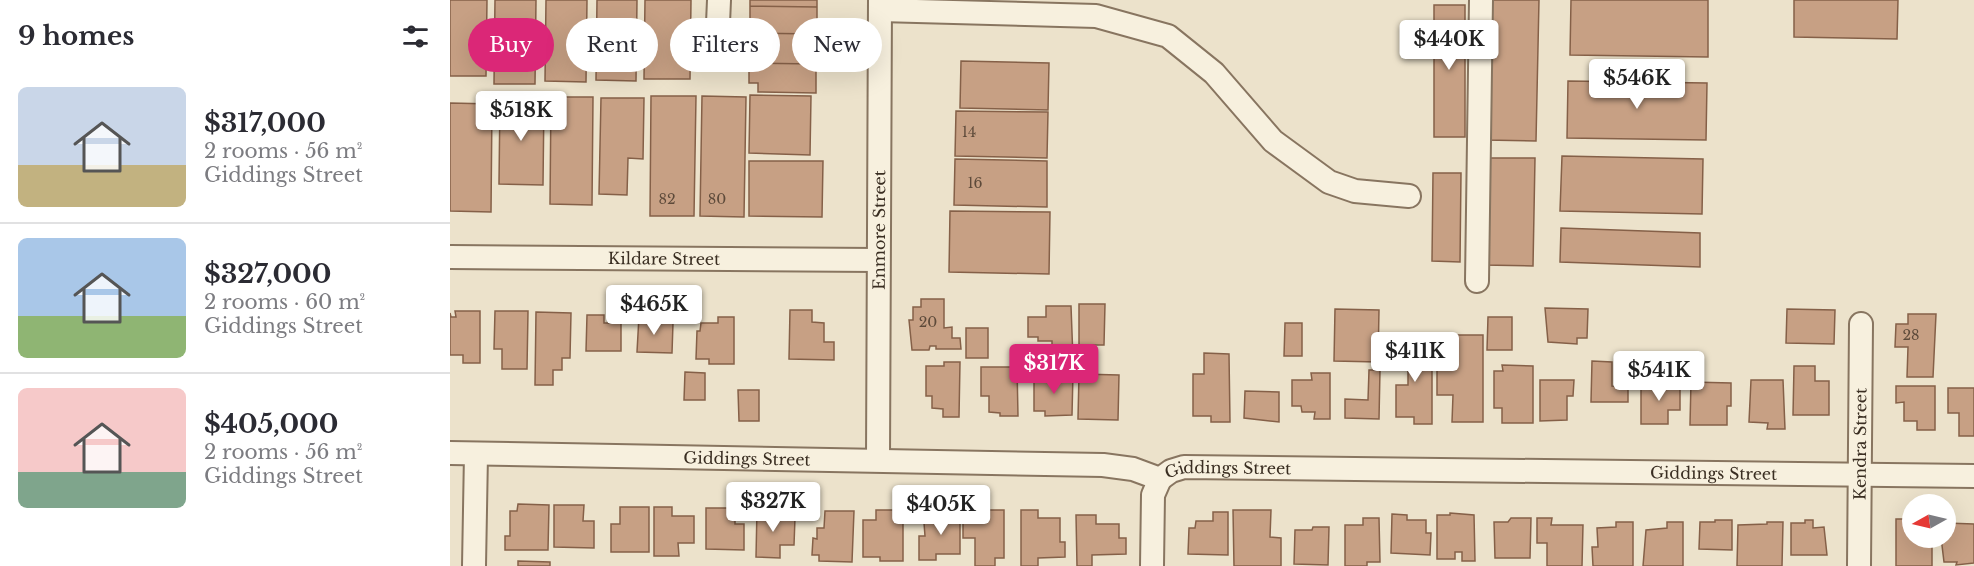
<!DOCTYPE html>
<meta charset="utf-8">
<style>
:root{--surface:#fff;--page:#f7f7f7;--text:#2b2b33;--muted:#7c7c81;--line:#e1e1e2;--accent:#db2777}
body{margin:0;font-family:"Libre Baskerville",serif;background:var(--page);color:var(--text);height:100vh;display:flex;flex-direction:column;font-size:22px;white-space:nowrap}
*{box-sizing:border-box;margin:0}
p{font-size:20px;color:var(--muted)}
.icon{flex:none;width:33px;height:33px;fill:none;stroke:currentColor;stroke-width:2;stroke-linecap:round;stroke-linejoin:round}
.map{position:relative;flex:1;overflow:hidden}
.details{display:flex;flex-direction:column;background:var(--surface);width:450px}
.details>*{flex:none}
.banner{position:absolute;left:18px;top:18px;width:570px;height:54px;display:flex;gap:12px}
.needle{width:39px;rotate:262deg}
.buttons{position:absolute;left:1452px;top:494px;display:grid;gap:12px}
.buttons a{display:grid;place-items:center;width:54px;height:54px;border-radius:50%;background:var(--surface);box-shadow:0 6px 24px #0002;font-size:30px}
.price{position:absolute;translate:-50% -51px;padding:0 14px;border-radius:6px;background:#fff;color:#222;font-size:20px;line-height:39px;filter:drop-shadow(0 2px 3px #0008)}
.price::after{content:'';position:absolute;left:50%;top:36px;width:18px;height:14px;margin-left:-9px;background:inherit;clip-path:polygon(0 0,100% 0,50% 100%)}
.price.selected{background:var(--accent);color:#fff}
ul{padding:0;list-style:none}
li{display:flex;align-items:center;gap:18px;height:150px;padding:0 18px}
li+li{border-top:2px solid var(--line)}
li span{display:grid;place-items:center;flex:none;width:168px;height:120px;border-radius:9px;color:#555}
li>.icon{margin-inline-start:auto}
span .icon{width:72px;height:72px;fill:#fffc;stroke-width:1}
li b{font-size:26px}
h2{display:flex;justify-content:space-between;align-items:center;height:72px;padding:0 18px;font-size:26px}
.chip{padding:0 21px;border-radius:27px;background:var(--surface);box-shadow:0 6px 24px #0002;font-size:21px;line-height:54px}
.chip.selected{background:var(--accent);color:#fff}
main{display:flex;flex:1;min-height:0}
.map>svg:first-child{display:block}
.building{fill:#c7a084;stroke:#856048;stroke-width:1.5}
.lines{fill:none;stroke-linecap:round;stroke-linejoin:round}
.minor-casing{stroke:#887560;stroke-width:26}
.minor{stroke:#f7f0de;stroke-width:22}
.labels{text-anchor:middle;dominant-baseline:central;stroke-width:4.5;stroke-linejoin:round;paint-order:stroke}
.number-label{font-size:14px;fill:#5d4a3a}
.street-label{font-size:16px;fill:#3a2e22;stroke:#f4ecda}
</style>
<main>
<section class="details">
<h2>9 homes<svg class="icon" aria-label="filters" viewBox="0 0 24 24"><path d="M4 7h16M4 17h16"/><circle cx="9" cy="7" r="2"/><circle cx="15" cy="17" r="2"/></svg></h2>
<ul>
<li><span style="background:linear-gradient(#c9d6e8 65%,#c2b280 0)"><svg class="icon" aria-label="home" viewBox="0 0 24 24"><path d="M3 11l9-7 9 7M6 9v11h12V9"/></svg></span><div><b>$317,000</b><p>2 rooms · 56 m²</p><p>Giddings Street</p></div></li>
<li><span style="background:linear-gradient(#a9c7e8 65%,#8fb573 0)"><svg class="icon" aria-label="home" viewBox="0 0 24 24"><path d="M3 11l9-7 9 7M6 9v11h12V9"/></svg></span><div><b>$327,000</b><p>2 rooms · 60 m²</p><p>Giddings Street</p></div></li>
<li><span style="background:linear-gradient(#f6c9c9 70%,#7fa58c 0)"><svg class="icon" aria-label="home" viewBox="0 0 24 24"><path d="M3 11l9-7 9 7M6 9v11h12V9"/></svg></span><div><b>$405,000</b><p>2 rooms · 56 m²</p><p>Giddings Street</p></div></li>
</ul>
</section>
<div class="map">
<svg width="1524" height="566" viewBox="0 0 1524 566">
<rect width="100%" height="100%" fill="#ece2cb"/>
<path class="building" d="M0 0H37L36 76H0Z
M45 0H86L85 84H44Z
M96 0H137L136 82 95 81Z
M147 0H187L186 81 146 80Z
M195 0H241L240 79H194Z
M300 0H367V7L300 6Z
M1037 0H1089L1086 141 1035 140Z
M1121 0H1258V57L1120 55Z
M1344 0H1448L1447 39 1344 37Z
M984 5H1015V137H984Z
M300 6 367 7V34L300 33Z
M300 33 367 34 366 64 299 63Z
M511 61 599 63 598 110 510 108Z
M299 63 366 64V93L308 92V83H299Z
M1118 81 1257 83 1256 140 1117 138Z
M300 95 361 96 360 155 299 153Z
M201 96H246L244 216H200Z
M252 96 296 97 294 217 250 216Z
M101 97H143L142 205 100 204Z
M50 98 94 99 93 185 49 184Z
M151 98H194L193 159 178 158 177 195 149 194Z
M0 103 42 104 41 212 0 211Z
M506 111 598 112 597 158 505 156Z
M1112 156 1253 159 1252 214 1110 211Z
M1035 158H1085L1083 266 1033 265Z
M505 159 597 161V207L504 205Z
M299 161H373L372 217 299 216Z
M983 173H1011L1010 262 982 261Z
M500 211 600 212 599 274 499 272Z
M1111 228 1250 233V267L1110 262Z
M471 299H494V328L502 327V338H510L511 349H486V346H480L479 350H462L459 320H463V307H471Z
M629 304H655L654 345H629Z
M596 306H621L623 359H602V341H588V337H578V317H596Z
M1095 308 1138 309 1137 338H1127V344L1098 342Z
M885 309 929 310 928 362 884 361Z
M1337 309 1385 310 1384 344 1336 343Z
M340 310H362V322L374 323V342H384V360L339 359Z
M5 311H30V363H13V355H0V313L1 317H6Z
M45 311H78L77 369H52V349H44Z
M86 312 121 313 120 358H112V370H103V385H85Z
M1458 314H1486L1483 377H1457L1458 347H1445L1446 324H1458Z
M137 315H154V323H171V351H136Z
M189 316 205 317V323H223L222 353 187 352Z
M268 317H284V364H259V359H246L247 331H250L251 323H268Z
M1038 317H1062V350H1037Z
M835 323H852V356H834Z
M516 328H538V358H516Z
M1001 335H1033V422H1002L1003 395H987V369L1000 370Z
M940 345 982 346V424H964V417H946V385H958V365H940Z
M754 353 779 354 780 422H761V416H743V374H754Z
M1142 361 1162 362V386L1178 387V402H1141Z
M494 362H510L509 417H493V409L482 408V396H476V366H494Z
M1052 365 1083 366V423H1052V408H1044V371H1053Z
M1344 366H1365V381H1379V415H1343Z
M531 367H567L568 416H550V413L539 412V396H531Z
M919 370H930L929 419 895 418V399L918 400Z
M235 372 255 373V400H234Z
M610 373H623L622 415 595 416V411H584V378L609 379Z
M861 373H880V419H864L865 412H852L851 406H842V380H862Z
M629 374 669 375 668 420 628 419Z
M1090 380H1124L1123 396H1117V420L1090 421Z
M1301 380H1333L1335 429H1317L1318 423 1299 422Z
M1241 382 1281 383V406H1277V425H1240Z
M1191 384H1230V410H1218V424H1191Z
M1446 386H1485V430H1467V421H1454V402L1446 403Z
M1498 388H1524V436H1509V413H1498Z
M288 390H309V421H289Z
M795 391 829 392V422L794 418Z
M68 504 99 505 98 550H55V536H60V511H67Z
M104 505H134L133 521H144V548L104 547Z
M170 507H199V552H161V524H170Z
M204 507H222V516H244V543H228L229 556H204Z
M256 508H285V524H294V550L256 549Z
M307 509 331 510 330 517 345 518 344 545H330V558L306 557Z
M426 510H453V561H430V557H413V520H426Z
M490 510H510V554H486V560H469V536H475L474 523H490Z
M513 510H554V558H545V566H525V538H513Z
M571 510H588V518H610V542H615V557L588 558V566H571Z
M783 510H821L820 537 831 538V566H784Z
M375 511H404L402 562 369 561V555H362L363 538 367 539V528H374Z
M763 512H778V555L738 554 739 528H745L746 521H763Z
M1000 513 1024 515 1025 561H1012V552H1005V559H987V515H1000Z
M942 514 957 515V520H976V533H981L980 555 941 553Z
M626 515H646V524H669V538H676V554L642 555V566H627Z
M913 518H929L930 562H917V566H895V525H913Z
M1061 518H1081L1080 558H1045L1044 522H1058Z
M1087 518H1102L1101 525H1133L1132 566H1097V543H1087Z
M1446 519H1462V537H1482V566H1446Z
M1265 520H1282V550L1249 549 1250 522H1265Z
M1355 520H1363V528L1374 527 1377 555H1341V523H1355Z
M1166 522H1183V566H1143L1142 547H1148L1147 528 1166 527Z
M1217 522H1233V566H1193L1196 530 1217 528Z
M1317 522H1333L1332 566H1287L1288 525 1317 524Z
M1496 523 1524 524V563L1506 565 1507 562H1494L1491 537H1496Z
M863 527H879L878 565 844 564 845 530H862Z
M68 561 100 562V566H68Z"/>
<g class="lines">
<g class="minor-casing">
<g id="minor">
<path d="M430 10 646 16 718 36 764 73 823 141 879 182 905 191 959 196"/>
<path d="M267 47 269 0"/>
<path id="s1" d="M0 257 428 260"/>
<path d="M1027 281 1031 0"/>
<path id="s2" d="M0 453 653 465 683 469 710 479 721 471 734 467 1524 476"/>
<path id="s3" d="M428 460 430 0"/>
<path d="M24 566 26 454"/>
<path d="M702 566 703 495 710 479"/>
<path id="s4" d="M1409 566 1411 324"/>
</g>
</g>
<use href="#minor" class="minor"/>
</g>
<g class="labels">
<g class="number-label">
<text x="519" y="132">14</text>
<text x="525" y="183">16</text>
<text x="217" y="199">82</text>
<text x="267" y="199">80</text>
<text x="478" y="322">20</text>
<text x="1461" y="335">28</text>
</g>
<g class="street-label">
<text stroke="none"><textPath href="#s3" startOffset="230">Enmore Street</textPath></text>
<text stroke="none"><textPath href="#s1" startOffset="214">Kildare Street</textPath></text>
<text stroke="none"><textPath href="#s4" startOffset="122">Kendra Street</textPath></text>
<text stroke="none"><textPath href="#s2" startOffset="297">Giddings Street</textPath></text>
<text stroke="none"><textPath href="#s2" startOffset="783">Giddings Street</textPath></text>
<text stroke="none"><textPath href="#s2" startOffset="1269">Giddings Street</textPath></text>
</g>
</g>
</svg>
<div class="buttons">
<a><svg class="needle" viewBox="-14 -14 28 28"><path d="M0-13l5 13h-10z" fill="#e53935"/><path d="M0 13l5-13h-10z" fill="#7c7c81"/></svg></a>
</div>
<b class="price" style="left:999px;top:71px">$440K</b>
<b class="price" style="left:1187px;top:110px">$546K</b>
<b class="price" style="left:71px;top:142px">$518K</b>
<b class="price" style="left:204px;top:336px">$465K</b>
<b class="price" style="left:965px;top:383px">$411K</b>
<b class="price selected" style="left:604px;top:395px">$317K</b>
<b class="price" style="left:1209px;top:402px">$541K</b>
<b class="price" style="left:323px;top:533px">$327K</b>
<b class="price" style="left:491px;top:536px">$405K</b>
<div class="banner">
<a class="chip selected">Buy</a>
<a class="chip">Rent</a>
<a class="chip">Filters</a>
<a class="chip">New</a>
</div>
</div>
</main>
